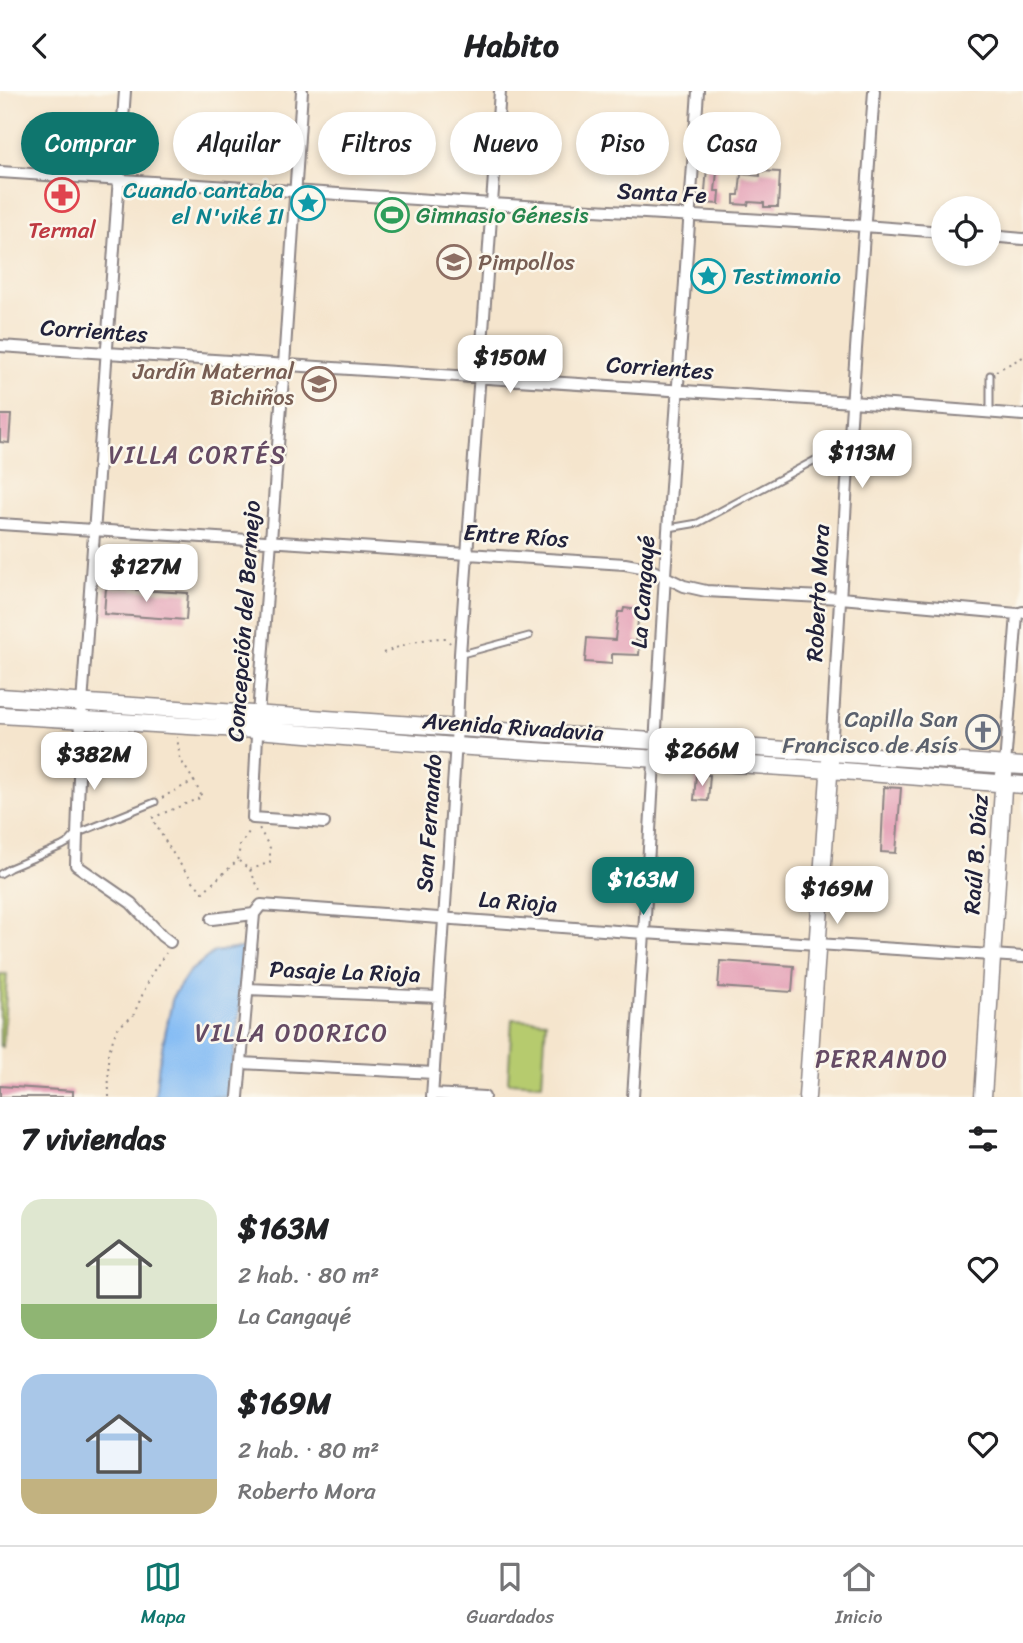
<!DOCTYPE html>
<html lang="es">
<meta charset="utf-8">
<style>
:root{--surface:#fff;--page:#f6f6f6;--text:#202124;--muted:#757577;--line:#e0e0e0;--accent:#0f766e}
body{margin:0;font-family:Sriracha,sans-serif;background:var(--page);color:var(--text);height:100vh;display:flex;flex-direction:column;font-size:26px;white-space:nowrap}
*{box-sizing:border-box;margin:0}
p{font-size:23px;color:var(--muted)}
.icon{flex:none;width:38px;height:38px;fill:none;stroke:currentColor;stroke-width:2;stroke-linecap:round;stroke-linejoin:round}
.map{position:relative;height:1006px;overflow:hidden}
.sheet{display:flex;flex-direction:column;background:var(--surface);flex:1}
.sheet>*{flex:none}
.guide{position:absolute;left:21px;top:21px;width:982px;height:63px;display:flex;gap:14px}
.buttons{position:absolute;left:931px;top:105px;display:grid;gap:14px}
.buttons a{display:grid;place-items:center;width:70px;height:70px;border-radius:50%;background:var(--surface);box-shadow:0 4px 10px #0003;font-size:35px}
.price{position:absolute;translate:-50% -60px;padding:0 16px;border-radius:14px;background:#fff;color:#222;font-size:23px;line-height:46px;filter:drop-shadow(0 2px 4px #0008)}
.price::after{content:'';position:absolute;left:50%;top:42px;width:21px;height:16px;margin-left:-10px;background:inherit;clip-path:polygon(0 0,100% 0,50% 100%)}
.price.selected{background:var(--accent);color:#fff}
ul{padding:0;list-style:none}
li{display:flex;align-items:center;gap:21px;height:175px;padding:0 21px}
li span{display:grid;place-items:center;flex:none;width:196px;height:140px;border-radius:21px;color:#555}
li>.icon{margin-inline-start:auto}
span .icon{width:84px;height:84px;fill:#fffc;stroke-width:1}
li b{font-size:30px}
h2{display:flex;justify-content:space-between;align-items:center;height:84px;padding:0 21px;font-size:30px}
.pill{padding:0 24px;border-radius:32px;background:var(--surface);box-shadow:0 4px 10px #0003;font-size:24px;line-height:63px}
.pill.selected{background:var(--accent);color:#fff}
header{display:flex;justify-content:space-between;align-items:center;height:91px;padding:0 21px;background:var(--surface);font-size:32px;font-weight:700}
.menu{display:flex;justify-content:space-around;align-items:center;height:98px;border-top:2px solid var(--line);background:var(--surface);font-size:19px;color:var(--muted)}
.menu a{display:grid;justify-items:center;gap:4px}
.menu .selected{color:var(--accent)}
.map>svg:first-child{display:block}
.green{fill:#b6cb6e;stroke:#6c7654;stroke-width:2}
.water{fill:#84bcf4;stroke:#536f98;stroke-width:2}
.building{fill:#e298b1}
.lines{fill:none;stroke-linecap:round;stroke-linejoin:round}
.lane-casing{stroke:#8c8484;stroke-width:9}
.street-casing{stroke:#8c8484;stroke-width:14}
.secondary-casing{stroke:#8c8484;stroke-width:19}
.path{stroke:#8c8484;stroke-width:2;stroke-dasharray:2 5;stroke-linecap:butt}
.lane{stroke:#fff;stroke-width:5}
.street{stroke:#fff;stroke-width:10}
.secondary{stroke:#fff;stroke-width:16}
.labels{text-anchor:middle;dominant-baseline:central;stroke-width:5;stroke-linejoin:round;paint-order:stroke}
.culture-label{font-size:23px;fill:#0d838f;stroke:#fbf7ec;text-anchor:end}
.street-label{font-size:23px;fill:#22223b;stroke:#fbf7ec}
.leisure-label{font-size:23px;fill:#27864d;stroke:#fbf7ec;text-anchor:start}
.health-label{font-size:23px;fill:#be3a42;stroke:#fbf7ec}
.education-label{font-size:23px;fill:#785e54;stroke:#fbf7ec;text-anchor:start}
.worship-label{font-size:23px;fill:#5b616d;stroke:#fbf7ec;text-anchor:end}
.neighbourhood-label{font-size:24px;letter-spacing:2px;fill:#654b64;stroke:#fbf7ec}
</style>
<header><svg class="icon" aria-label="back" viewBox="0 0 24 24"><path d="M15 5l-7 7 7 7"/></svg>Habito<svg class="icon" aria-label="heart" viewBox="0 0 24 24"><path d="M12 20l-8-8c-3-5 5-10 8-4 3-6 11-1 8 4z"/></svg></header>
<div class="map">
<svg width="1023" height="1006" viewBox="0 0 1023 1006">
<rect width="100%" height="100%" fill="#fbf7ec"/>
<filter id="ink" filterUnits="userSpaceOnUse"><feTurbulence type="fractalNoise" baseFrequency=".0143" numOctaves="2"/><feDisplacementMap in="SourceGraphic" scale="14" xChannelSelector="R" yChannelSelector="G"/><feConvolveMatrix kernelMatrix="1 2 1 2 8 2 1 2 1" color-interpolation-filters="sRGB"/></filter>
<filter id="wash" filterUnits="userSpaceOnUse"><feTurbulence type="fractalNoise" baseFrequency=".00686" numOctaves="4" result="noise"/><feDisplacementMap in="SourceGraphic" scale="28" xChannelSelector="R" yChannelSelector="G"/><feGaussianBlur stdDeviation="1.57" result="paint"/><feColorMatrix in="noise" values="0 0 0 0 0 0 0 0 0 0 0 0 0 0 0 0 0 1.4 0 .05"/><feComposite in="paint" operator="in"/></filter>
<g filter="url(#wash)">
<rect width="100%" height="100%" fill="#f5e5cd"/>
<path class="green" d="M274 631 441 640 440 648 274 634Z
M472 642 634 653 633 661 471 649Z
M669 657 813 666 812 672 669 662Z
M845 669 989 679 987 685 845 674Z
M0 883H7L3 956 0 955Z
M512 928 546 930 542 993 508 991Z"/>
<path class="water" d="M248 856 228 1006H155L159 972 173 905 189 881 214 861Z"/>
<g id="blocks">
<path class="building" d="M720 39 744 42 743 55H738L737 73 718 71 715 100H720L719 113 704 112 709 53 718 54Z
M760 80 780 81 778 116H764V112L749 111 748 114 734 113V104H739L741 83 760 85Z
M0 324H11L9 352 0 351Z
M106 497 188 502 186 529 104 523Z
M624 517 639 519 636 550H640L639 564 612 563V573L585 571 587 547 615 549 618 521H623Z
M696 683 710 684 708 710 694 709Z
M884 696 901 697 896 762 881 761Z
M720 870 794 875 792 901 718 896Z
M0 995 73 1000V1006H0Z"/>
</g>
</g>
<g filter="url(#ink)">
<use href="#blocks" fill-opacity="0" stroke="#8c8484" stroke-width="2"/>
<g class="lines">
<g class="lane-casing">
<path id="lane" d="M990 284V320
M669 437 698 432 815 369 849 358
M462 563 529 545
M0 783 10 777 62 755 69 751 76 743 155 711"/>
</g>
<g class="street-casing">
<path id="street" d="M125 0 81 628 76 774 131 812 162 845 170 851
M302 0 284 274 258 624 253 727 324 732
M0 81 492 113 864 135 943 141
M989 145 1023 148
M0 255 852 311 1023 324
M0 433 625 473 647 477 684 495 706 500 841 507 1017 523 1023 521
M831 661 849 358 874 0
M1005 674 1017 523
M212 828 254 823
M248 898 439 906
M242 972 434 982
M433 1003 484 1006
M238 1006 254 823 261 814 644 842 1023 866
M432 1006 457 636 460 563 500 0
M633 1006 644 842 665 484 698 0"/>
</g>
<g class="secondary-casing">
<path id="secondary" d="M0 606 1023 675
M0 624 257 639 455 655 830 679 1023 694
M807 1006 830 670
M983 1006 1004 683"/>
</g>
<path class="path" d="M996 280 1023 266
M383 562C405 553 422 547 446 547L450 552
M194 690 202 706 152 727C168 755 181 778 203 801L238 769 240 754 251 738
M162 707 172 701 194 690 180 668 177 646
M239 770 250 779 261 802
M250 779 270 771V757L259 737
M109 1006 108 963 117 937 133 925 152 882 166 862"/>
<use href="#lane" class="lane"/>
<use href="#street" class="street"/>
<use href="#secondary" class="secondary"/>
</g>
</g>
<defs>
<g id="pharmacy-ring" transform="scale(1.75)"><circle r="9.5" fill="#fbf7ec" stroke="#e0444e" stroke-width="1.5"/><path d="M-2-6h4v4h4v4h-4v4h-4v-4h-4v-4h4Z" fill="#e0444e"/></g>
<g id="sight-ring" transform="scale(1.75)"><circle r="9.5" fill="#fbf7ec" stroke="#0f9aa8" stroke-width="1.5"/><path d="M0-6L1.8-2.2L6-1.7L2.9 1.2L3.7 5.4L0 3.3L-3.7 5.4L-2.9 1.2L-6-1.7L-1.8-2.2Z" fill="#0f9aa8"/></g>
<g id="stadium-ring" transform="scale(1.75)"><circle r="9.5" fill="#fbf7ec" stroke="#2e9e5b" stroke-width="1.5"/><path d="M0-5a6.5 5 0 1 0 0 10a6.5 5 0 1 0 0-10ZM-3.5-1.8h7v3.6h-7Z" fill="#2e9e5b"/></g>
<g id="school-ring" transform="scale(1.75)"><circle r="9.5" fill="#fbf7ec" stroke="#8d6e63" stroke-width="1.5"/><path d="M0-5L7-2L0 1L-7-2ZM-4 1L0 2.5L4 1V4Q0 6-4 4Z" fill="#8d6e63"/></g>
<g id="church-ring" transform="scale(1.75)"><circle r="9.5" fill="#fbf7ec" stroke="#6b7280" stroke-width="1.5"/><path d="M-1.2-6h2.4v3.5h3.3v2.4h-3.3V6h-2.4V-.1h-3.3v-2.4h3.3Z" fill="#6b7280"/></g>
</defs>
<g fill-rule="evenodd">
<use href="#pharmacy-ring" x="62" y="104"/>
<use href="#sight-ring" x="308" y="112"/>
<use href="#stadium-ring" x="392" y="124"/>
<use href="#school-ring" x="454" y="171"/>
<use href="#sight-ring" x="708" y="185"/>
<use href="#school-ring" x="319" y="293"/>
<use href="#church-ring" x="983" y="641"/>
</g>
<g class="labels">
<g class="culture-label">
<text x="284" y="99">Cuando cantaba<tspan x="284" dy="26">el N'viké II</tspan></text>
<text x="732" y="185" text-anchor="start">Testimonio</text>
</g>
<g class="street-label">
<text transform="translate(662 102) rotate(3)">Santa Fe</text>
<text transform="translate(94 240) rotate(4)">Corrientes</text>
<text transform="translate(660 277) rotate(4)">Corrientes</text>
<text transform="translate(516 445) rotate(4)">Entre Ríos</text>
<text transform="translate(643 501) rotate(-86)">La Cangayé</text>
<text transform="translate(818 502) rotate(-87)">Roberto Mora</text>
<text transform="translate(244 530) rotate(-86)">Concepción del Bermejo</text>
<text transform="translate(513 636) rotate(4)">Avenida Rivadavia</text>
<text transform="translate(429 732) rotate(-86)">San Fernando</text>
<text transform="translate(976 763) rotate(-86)">Raúl B. Díaz</text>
<text transform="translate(518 811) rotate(4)">La Rioja</text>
<text transform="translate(345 881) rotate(2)">Pasaje La Rioja</text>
</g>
<g class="leisure-label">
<text x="416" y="124">Gimnasio Génesis</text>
</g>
<g class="health-label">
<text x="62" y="139">Termal</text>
</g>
<g class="education-label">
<text x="478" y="171">Pimpollos</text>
<text x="294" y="280" text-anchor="end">Jardín Maternal<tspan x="294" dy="26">Bichiños</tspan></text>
</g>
<g class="worship-label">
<text x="958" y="628">Capilla San<tspan x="958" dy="26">Francisco de Asís</tspan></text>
</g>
<g class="neighbourhood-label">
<text x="198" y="364">VILLA CORTÉS</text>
<text x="292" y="942">VILLA ODORICO</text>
<text x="882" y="968">PERRANDO</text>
</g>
</g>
</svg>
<div class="buttons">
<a><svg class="icon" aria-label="locate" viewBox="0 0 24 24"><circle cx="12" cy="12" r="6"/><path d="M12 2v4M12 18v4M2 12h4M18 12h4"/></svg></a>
</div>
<b class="price" style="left:510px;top:304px">$150M</b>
<b class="price" style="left:862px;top:399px">$113M</b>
<b class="price" style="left:146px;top:513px">$127M</b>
<b class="price" style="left:702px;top:697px">$266M</b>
<b class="price" style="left:94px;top:701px">$382M</b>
<b class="price selected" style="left:643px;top:826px">$163M</b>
<b class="price" style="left:837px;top:835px">$169M</b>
<div class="guide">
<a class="pill selected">Comprar</a>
<a class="pill">Alquilar</a>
<a class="pill">Filtros</a>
<a class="pill">Nuevo</a>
<a class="pill">Piso</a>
<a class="pill">Casa</a>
</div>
</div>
<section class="sheet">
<h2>7 viviendas<svg class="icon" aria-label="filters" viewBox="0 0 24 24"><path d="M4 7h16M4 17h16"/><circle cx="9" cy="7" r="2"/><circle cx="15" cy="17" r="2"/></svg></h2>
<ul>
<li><span style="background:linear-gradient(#dfe7d0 75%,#8fb573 0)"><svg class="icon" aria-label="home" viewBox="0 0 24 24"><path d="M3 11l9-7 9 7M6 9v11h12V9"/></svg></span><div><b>$163M</b><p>2 hab. · 80 m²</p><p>La Cangayé</p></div><svg class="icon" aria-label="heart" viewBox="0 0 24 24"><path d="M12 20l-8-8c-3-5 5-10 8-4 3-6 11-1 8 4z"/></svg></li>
<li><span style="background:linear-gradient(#a9c7e8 75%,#c2b280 0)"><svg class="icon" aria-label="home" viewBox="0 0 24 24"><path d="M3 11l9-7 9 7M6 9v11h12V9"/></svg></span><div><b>$169M</b><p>2 hab. · 80 m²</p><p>Roberto Mora</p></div><svg class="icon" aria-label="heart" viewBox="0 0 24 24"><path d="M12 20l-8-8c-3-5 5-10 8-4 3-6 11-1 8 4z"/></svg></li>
</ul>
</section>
<nav class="menu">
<a class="selected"><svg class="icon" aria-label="map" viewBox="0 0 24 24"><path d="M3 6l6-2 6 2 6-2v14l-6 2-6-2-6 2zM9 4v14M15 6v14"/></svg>Mapa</a>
<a><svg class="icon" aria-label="saved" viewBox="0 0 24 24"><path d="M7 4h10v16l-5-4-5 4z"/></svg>Guardados</a>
<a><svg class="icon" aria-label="home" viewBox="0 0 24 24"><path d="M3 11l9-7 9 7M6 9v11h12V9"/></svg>Inicio</a>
</nav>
